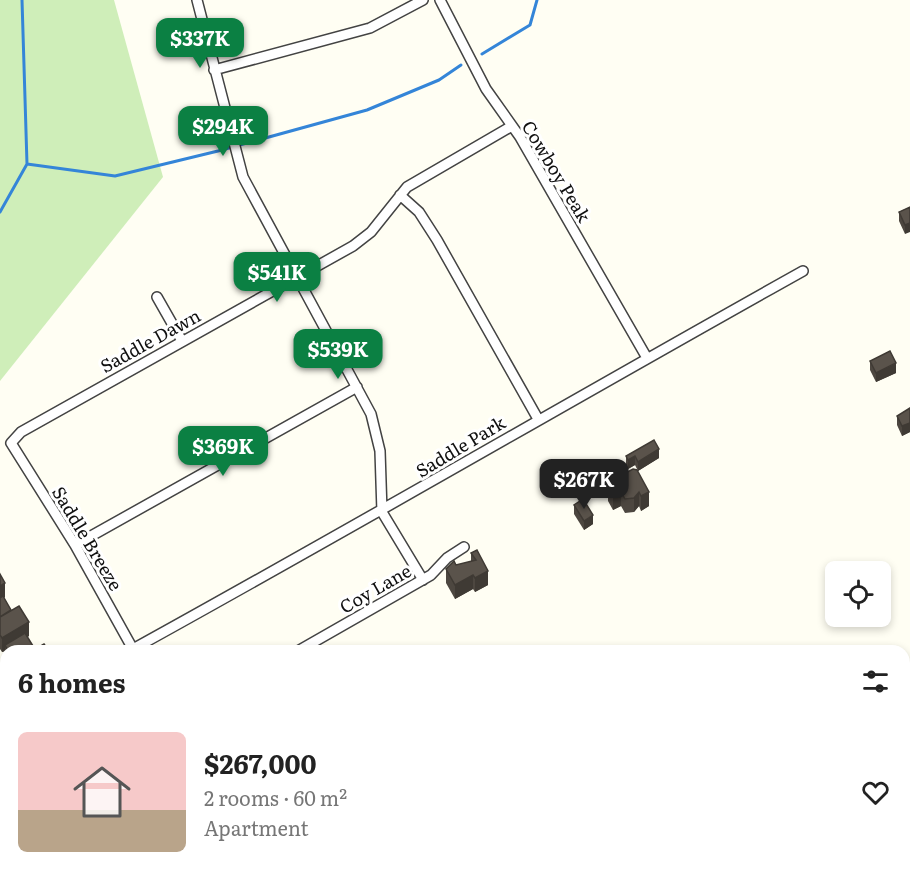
<!DOCTYPE html>
<meta charset="utf-8">
<style>
:root{--surface:#fff;--page:#f6f6f6;--text:#222;--muted:#767676;--line:#e0e0e0;--accent:#0b8043}
body{margin:0;font-family:Literata,serif;background:var(--page);color:var(--text);height:100vh;display:flex;flex-direction:column;font-size:22px;white-space:nowrap}
*{box-sizing:border-box;margin:0}
p{font-size:20px;color:var(--muted)}
.icon{flex:none;width:33px;height:33px;fill:none;stroke:currentColor;stroke-width:2;stroke-linecap:round;stroke-linejoin:round}
.map{position:relative;flex:1;overflow:hidden}
.details{position:absolute;left:0px;top:645px;width:910px;height:234px;display:flex;flex-direction:column;background:var(--surface);border-radius:18px 18px 0 0;box-shadow:0 3px 9px #0003}
.details>*{flex:none}
.buttons{position:absolute;left:825px;top:561px;display:grid;gap:12px}
.buttons a{display:grid;place-items:center;width:66px;height:66px;border-radius:9px;background:var(--surface);box-shadow:0 3px 9px #0003;font-size:30px}
.price{position:absolute;translate:-50% -51px;padding:0 14px;border-radius:12px;background:var(--accent);color:#fff;font-size:20px;line-height:39px;filter:drop-shadow(0 2px 3px #0008)}
.price::after{content:'';position:absolute;left:50%;top:36px;width:18px;height:14px;margin-left:-9px;background:inherit;clip-path:polygon(0 0,100% 0,50% 100%)}
.price.active{background:#222;color:#fff}
ul{padding:0;list-style:none}
li{display:flex;align-items:center;gap:18px;height:150px;padding:0 18px}
li+li{border-top:2px solid var(--line)}
li span{display:grid;place-items:center;flex:none;width:168px;height:120px;border-radius:9px;color:#555}
li>.icon{margin-inline-start:auto}
span .icon{width:72px;height:72px;fill:#fffc;stroke-width:1}
li b{font-size:26px}
h2{display:flex;justify-content:space-between;align-items:center;height:72px;padding:0 18px;font-size:26px}
.map>svg:first-child{display:block}
.green{fill:#cfeeb9}
.lines{fill:none;stroke-linecap:round;stroke-linejoin:round}
.stream{stroke:#3485d8;stroke-width:3}
.street-casing{stroke:#434343;stroke-width:12}
.street{stroke:#fff;stroke-width:9}
.wall{fill:#4d4740}
.shaded-wall{fill:#3f3a34}
.building{fill:#5a534b;stroke:#3f3a34;stroke-width:1.5}
.labels{text-anchor:middle;dominant-baseline:central;stroke-width:6;stroke-linejoin:round;paint-order:stroke}
.street-label{font-size:18px;fill:#101010;stroke:#fff}
</style>
<div class="map">
<svg width="910" height="879" viewBox="0 0 910 879">
<rect width="100%" height="100%" fill="#fffef3"/>
<path class="green" d="M0 0H114L163 177 0 381Z"/>
<g class="lines">
<path class="stream" d="M482 54 530 25 537 0
M27 164 115 176 218 151 367 110 439 80 461 65
M0 212 27 164 22 0
M904 867 910 852
M897 879 901 873"/>
<g class="street-casing">
<path id="street" d="M197 0 243 177 371 414 380 451 382 512 423 580
M440 0 486 89 520 137 647 358
M214 70 370 28 423 0
M400 195 419 212 437 240 538 419
M157 297 182 341
M75 545 357 387
M133 649C358 525 579 396 803 271
M134 651 75 545 11 443 21 432 353 246 371 232 407 187 512 126
M298 651 431 575 447 558 464 547
M0 692 3 698
M0 820 6 816"/>
</g>
<use href="#street" class="street"/>
</g>
<path class="wall" d="M910 207 905 234 899 221V212Z
M870 361 896 373 876 382 870 370Z
M910 408V432L902 436 897 425V416Z
M626 456 659 458 638 471 635 465 628 469 626 466Z
M633 469 649 506 641 511 639 506 634 512 625 513 621 506 613 510 608 501V487L616 483Z
M574 505 593 524 584 530 574 514Z
M477 550 488 585 475 592 473 589 455 599 446 583V569L456 565 471 562V553Z
M0 574 5 597 4 598 11 610 29 636 27 637 33 650 49 651H6V657L5 655V651L2 652 0 649Z
M3 719H6V752L3 733Z"/>
<path class="shaded-wall" d="M910 223V232L905 234V225Z
M896 363V373L876 382V373Z
M910 423V432L902 436V426Z
M659 449V458L638 471V462Z
M635 456V465L628 469V460Z
M621 492V506L613 510V496Z
M639 492V506L634 512V498Z
M649 492V506L641 511V496Z
M593 515V524L584 530V521Z
M488 571V585L475 592V578Z
M473 575V589L455 599V585Z
M5 583V597L0 600V586Z
M29 622V636L7 649 5 645V651L2 652V638Z
M33 646V651H25Z"/>
<path class="building" d="M910 207V223L905 225 899 212Z
M890 351 896 363 876 373 870 361Z
M910 408V423L902 426 897 416Z
M654 440 659 449 638 462 635 456 628 460 626 456Z
M633 469 637 470 649 492 641 496 639 492 634 498 625 499 621 492 613 496 608 487 616 483V478Z
M583 499 593 515 584 521 574 505Z
M477 550 488 571 475 578 473 575 455 585 446 569 454 561 456 565 476 560 471 553Z
M0 574 5 583 0 586Z
M3 596 11 610 0 617V598Z
M19 606 29 622 2 638 0 635V617Z
M25 633 33 646 25 651H8L5 645Z
M44 644 49 651H32Z
M3 719H6V738Z"/>
<g class="labels">
<g class="street-label">
<text transform="translate(557 171) rotate(59)">Cowboy Peak</text>
<text transform="translate(150 340) rotate(-29)">Saddle Dawn</text>
<text transform="translate(460 446) rotate(-31)">Saddle Park</text>
<text transform="translate(88 538) rotate(59)">Saddle Breeze</text>
<text transform="translate(375 588) rotate(-30)">Coy Lane</text>
</g>
</g>
</svg>
<div class="buttons">
<a><svg class="icon" aria-label="locate" viewBox="0 0 24 24"><circle cx="12" cy="12" r="6"/><path d="M12 2v4M12 18v4M2 12h4M18 12h4"/></svg></a>
</div>
<b class="price" style="left:200px;top:69px">$337K</b>
<b class="price" style="left:223px;top:157px">$294K</b>
<b class="price" style="left:277px;top:303px">$541K</b>
<b class="price" style="left:338px;top:380px">$539K</b>
<b class="price" style="left:223px;top:477px">$369K</b>
<b class="price active" style="left:584px;top:510px">$267K</b>
<section class="details">
<h2>6 homes<svg class="icon" aria-label="filters" viewBox="0 0 24 24"><path d="M4 7h16M4 17h16"/><circle cx="9" cy="7" r="2"/><circle cx="15" cy="17" r="2"/></svg></h2>
<ul>
<li><span style="background:linear-gradient(#f6c9c9 65%,#b9a48a 0)"><svg class="icon" aria-label="home" viewBox="0 0 24 24"><path d="M3 11l9-7 9 7M6 9v11h12V9"/></svg></span><div><b>$267,000</b><p>2 rooms · 60 m²</p><p>Apartment</p></div><svg class="icon" aria-label="heart" viewBox="0 0 24 24"><path d="M12 20l-8-8c-3-5 5-10 8-4 3-6 11-1 8 4z"/></svg></li>
</ul>
</section>
</div>
